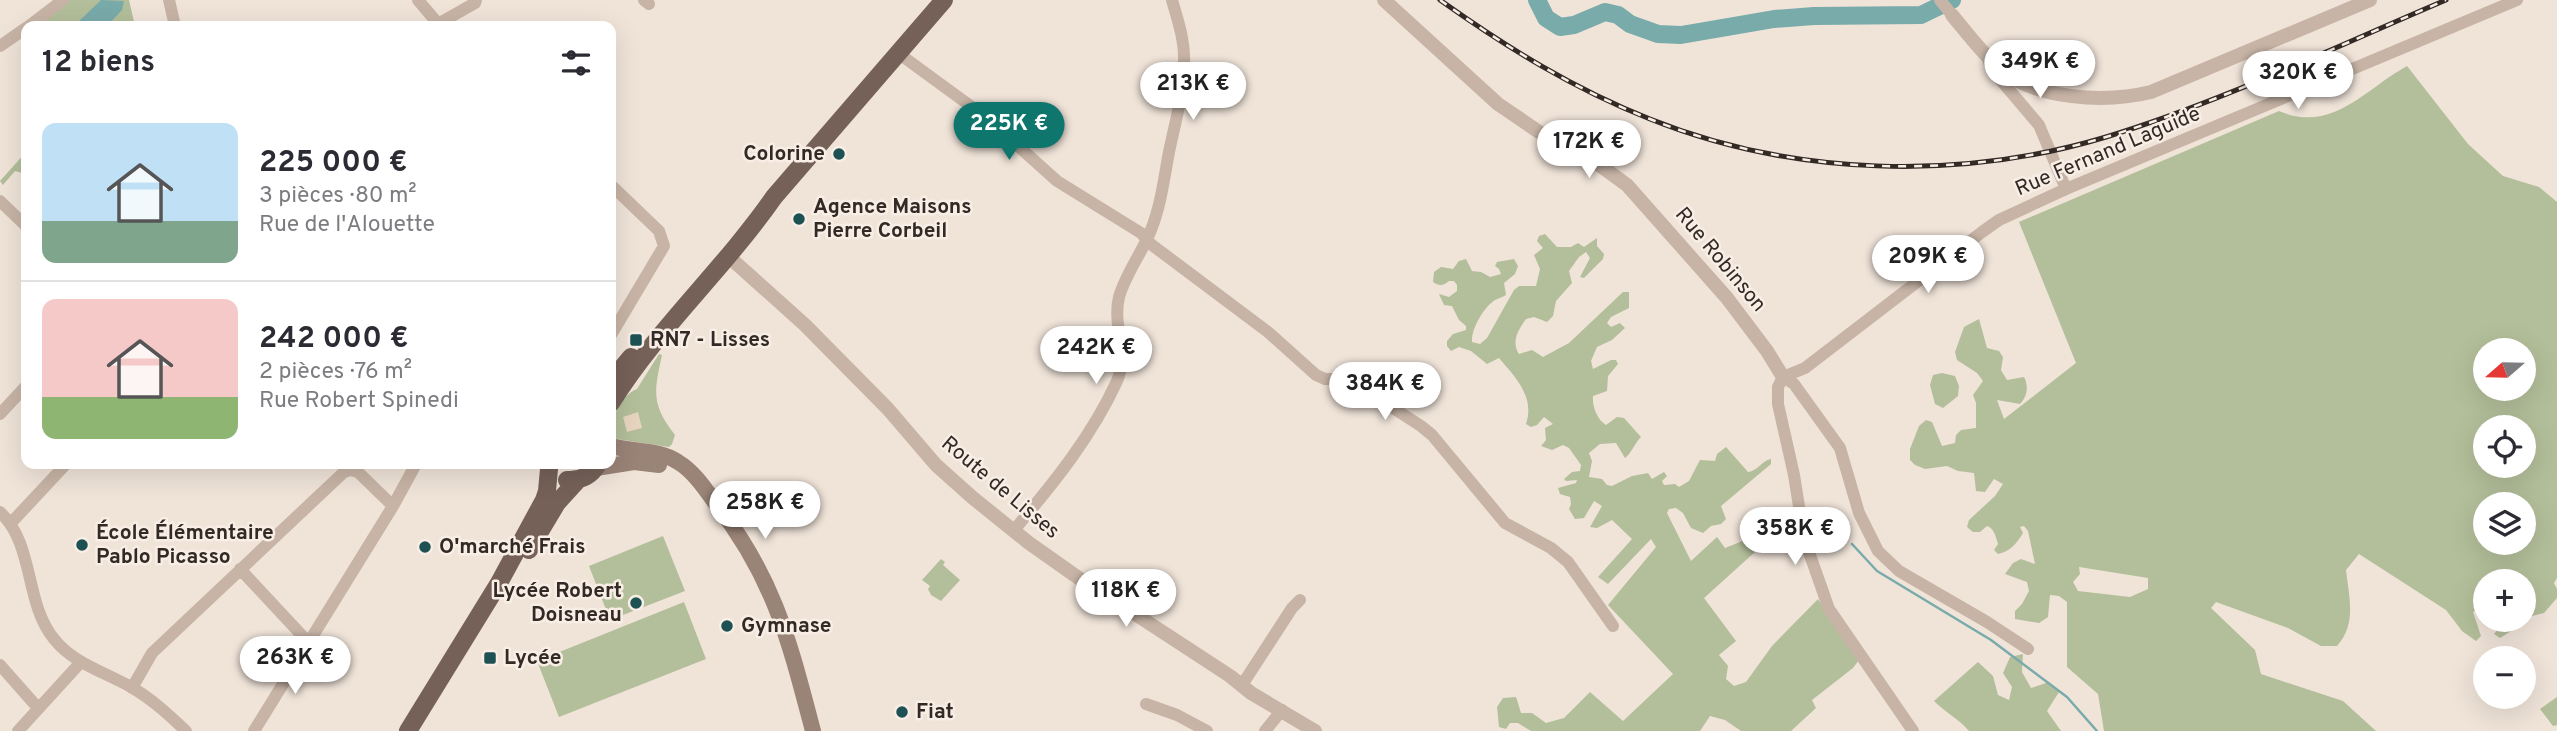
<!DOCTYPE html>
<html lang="fr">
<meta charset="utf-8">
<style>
:root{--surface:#fff;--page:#f7f7f7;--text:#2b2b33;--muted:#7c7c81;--line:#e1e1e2;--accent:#0f766e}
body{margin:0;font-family:Overpass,sans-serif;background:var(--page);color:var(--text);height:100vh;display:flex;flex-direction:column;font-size:26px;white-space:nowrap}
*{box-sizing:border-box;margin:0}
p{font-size:23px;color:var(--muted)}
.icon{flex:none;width:38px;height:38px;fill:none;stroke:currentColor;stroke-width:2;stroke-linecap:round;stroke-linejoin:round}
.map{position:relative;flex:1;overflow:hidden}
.sheet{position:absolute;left:21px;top:21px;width:595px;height:448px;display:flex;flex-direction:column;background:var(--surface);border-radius:14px;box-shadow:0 7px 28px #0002}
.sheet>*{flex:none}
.needle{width:46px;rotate:250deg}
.controls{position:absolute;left:2473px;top:338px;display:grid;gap:14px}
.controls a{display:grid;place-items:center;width:63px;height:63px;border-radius:50%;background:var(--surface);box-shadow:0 7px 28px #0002;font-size:35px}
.price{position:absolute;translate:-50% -60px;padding:0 16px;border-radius:24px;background:#fff;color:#222;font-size:23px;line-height:46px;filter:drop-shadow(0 2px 4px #0008)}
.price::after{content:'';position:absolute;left:50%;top:42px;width:21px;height:16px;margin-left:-10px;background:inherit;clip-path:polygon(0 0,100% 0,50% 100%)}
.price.selected{background:var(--accent);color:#fff}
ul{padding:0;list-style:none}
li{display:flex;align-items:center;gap:21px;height:175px;padding:0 21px}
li+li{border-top:2px solid var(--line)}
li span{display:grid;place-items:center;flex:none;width:196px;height:140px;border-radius:14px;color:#555}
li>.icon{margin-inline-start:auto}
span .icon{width:84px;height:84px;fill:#fffc;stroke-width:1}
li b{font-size:30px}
h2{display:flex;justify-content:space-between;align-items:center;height:84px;padding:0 21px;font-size:30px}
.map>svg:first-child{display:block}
.green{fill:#b3be9a;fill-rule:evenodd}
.plaza{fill:#e7d5c0}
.water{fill:#79abab}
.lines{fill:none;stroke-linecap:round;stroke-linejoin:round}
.stream{stroke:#79abab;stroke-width:2.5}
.river{stroke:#79abab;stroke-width:18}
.minor{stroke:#c7b4a6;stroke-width:12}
.tertiary{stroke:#c7b4a6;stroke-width:14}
.secondary{stroke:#9a8377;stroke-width:16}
.primary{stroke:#756158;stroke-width:18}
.rail-casing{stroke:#332a26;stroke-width:5}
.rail{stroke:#f8eee5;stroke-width:2.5;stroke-dasharray:8;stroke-linecap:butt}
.poi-dot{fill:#1e5153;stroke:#f8eee5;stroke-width:2.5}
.labels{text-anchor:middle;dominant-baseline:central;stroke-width:5;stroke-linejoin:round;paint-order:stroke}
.street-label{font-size:21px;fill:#332a26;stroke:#f8eee5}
.poi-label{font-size:21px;font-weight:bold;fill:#332a26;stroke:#f8eee5;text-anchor:start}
</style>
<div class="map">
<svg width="2557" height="731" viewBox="0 0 2557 731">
<rect width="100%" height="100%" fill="#f0e4d9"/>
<path class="green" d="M69 0H129L135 26H37Z
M2407 66 2468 144 2503 176 2539 187 2557 202V578L2554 583 2557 589V598L2544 613 2524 618V581H2485V604L2473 612 2481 636 2476 641 2462 631 2446 610 2359 554 2346 570C2349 597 2357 624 2337 646H2321L2288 628 2216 602 2211 608 2255 650 2261 674 2343 701 2376 731H2104L2098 694 2067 667V602L2059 596 2050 595 2048 617 2039 623 2015 619V611L2022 604 2029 591 2027 582 2005 574 2013 563 2021 559 2035 564 2028 531 2024 526 2020 527 2023 533C2016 544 2011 551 1998 554L1994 550 1998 544C1996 537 1994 528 1987 526L1980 532H1973L1967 527 1969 520 1995 496 2003 484 1994 479 1985 492 1976 491 1974 473 1958 471 1947 466 1925 469 1915 465 1910 460V449L1919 426 1926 420 1932 422 1942 446 1955 443 1956 435 1961 430 1976 428V403L1973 395 1983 381 1977 373 1957 360 1955 352 1964 327 1979 319 1987 348 1999 351 2003 357 2001 370 2007 380 2024 377C2029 386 2027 397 2020 404L1997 400 2004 419 2076 363 2019 222 2279 111C2332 134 2365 89 2407 66ZM2485 350H2524V388H2485ZM2485 427H2524V466H2485ZM2485 504H2524V542H2485ZM2079 567 2148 578V589L2130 597 2078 591 2073 582 2080 574Z
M26 152V169L22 173 15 171 3 185 0 181Z
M1545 234 1557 247H1571L1578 243 1584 247 1597 238V246L1604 254 1603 259 1584 278 1580 277 1590 258 1586 252 1579 257 1569 271 1572 283 1556 301 1553 316 1547 322 1534 317 1526 319C1518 330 1511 342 1519 354L1532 350 1543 357 1569 343 1623 292H1629V308L1611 317 1607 323 1611 327 1620 323 1625 328 1612 340 1597 347 1591 361 1593 369 1611 360H1616L1618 364 1608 376 1607 391 1593 396C1592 406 1597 420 1606 425L1617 417 1624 418 1641 437C1634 444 1631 454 1625 458L1616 443 1600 444 1589 453 1592 461 1589 477 1602 479 1607 485 1612 486 1632 476 1648 473 1652 479 1664 472 1667 476 1662 481 1664 485 1675 484 1679 487 1689 481 1700 460 1715 461 1717 454 1726 447 1748 472C1758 471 1761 461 1771 459V464L1721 506 1726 519 1721 524 1711 526 1703 533 1691 528 1683 513 1676 508 1669 509 1667 513 1691 561 1717 537 1725 548 1745 540 1755 552 1704 598 1736 641 1719 655 1728 666 1726 679 1734 686 1746 682 1772 646 1818 599 1859 660 1853 668 1812 700 1816 708 1791 731H1741L1725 720 1710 716 1700 731H1531L1518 723H1510L1506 729 1499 727 1497 707 1503 698 1516 697 1521 713H1532L1546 723 1564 718 1590 692 1623 721 1673 674 1608 605 1656 547 1651 539 1608 584 1598 577 1632 539 1612 520 1597 528 1590 527 1602 506 1594 501 1584 518 1575 519 1569 509 1571 504 1570 497 1560 494 1558 488 1576 483 1577 480 1566 481 1564 479 1572 472 1580 471 1581 465 1569 448 1563 445 1552 450 1541 446 1546 440 1545 428 1553 424 1544 417 1537 425 1531 427 1526 424C1535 397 1516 378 1499 358L1487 364 1471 351 1459 347 1451 351 1447 346V341L1453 334 1466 330V326L1459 320 1452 306 1444 305 1439 294 1449 297 1457 291V285L1454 281H1449C1443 286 1439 286 1433 282L1434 272 1441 267 1453 269 1459 261 1466 259 1472 271 1481 272 1490 277 1501 274 1499 269 1495 266 1497 262 1514 259 1518 266 1515 274 1504 283 1506 295C1503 297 1499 298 1495 300 1484 307 1471 329 1472 342L1480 344 1487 338 1514 290 1519 286H1536L1540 269 1534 255 1543 248 1537 241 1539 236Z
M659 354 662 355C654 392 651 404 675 435L672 444 669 447 617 439 611 435C611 418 620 396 637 389Z
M1942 373 1955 376 1959 386 1958 396 1943 408 1935 404 1930 385 1933 375Z
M663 536 685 591 610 620 589 566Z
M941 559 945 562 943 565 960 580 941 601 931 595 928 589 930 586 922 580Z
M684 602 706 659 559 717 537 661Z
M2505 620H2519L2513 630 2500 638 2494 634Z
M2023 654 2022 672 2031 688 2049 682 2059 692 2047 711 2061 731H1969C1959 719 1945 712 1934 701L1978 662 1993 676 1998 695 2009 700 2012 687 2003 673 2010 657Z
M2557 697V725L2553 726 2540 709Z"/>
<path class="plaza" d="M638 412 642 428 627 432 623 417Z"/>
<path class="water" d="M101 0 124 1 122 10 107 26H74Z"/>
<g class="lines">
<path class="stream" d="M1852 544 1877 571 1991 640 2067 697 2097 731"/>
<path class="river" d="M1537 0 1546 18 1560 27 1574 25 1605 12 1618 15 1630 24 1658 34 1681 35 1774 19 1814 16 1921 15 1952 0"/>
<path class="minor" d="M169 0 175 26
M418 0 440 26
M644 0 649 4
M1940 0 1952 15
M438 24 475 3 476 0
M29 26 63 0
M0 46 26 28
M898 53 987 118 1057 181 1141 233 1152 245 1268 332 1316 375 1325 379H1348L1421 426 1432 435 1505 523 1551 548 1568 562 1613 626
M1989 62 1994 72 2039 125 2066 189
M611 185 659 231 664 246 611 335
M0 201 26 226
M1783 377 1805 368 1982 232 1999 220 2066 189 2517 0
M1783 377 1778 387V404L1794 475 1804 538 1829 609 1913 731
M1783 377 1794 384 1840 448 1859 513 1878 551 1899 571 1987 622 2028 649
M0 414 26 386
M0 512C35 545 24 602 54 639 74 664 105 672 131 687 152 699 169 715 186 731
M11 523 66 464
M1014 530C1053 484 1092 436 1117 381 1129 354 1112 325 1119 297 1126 273 1142 253 1151 230 1161 205 1164 178 1169 152 1175 123 1184 92 1184 62 1185 41 1178 21 1172 0
M240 569 309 643
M0 665 38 708
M1242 685 1292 608 1300 600
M132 688 152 653 344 472 350 470 358 472 393 506
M1146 704 1177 715 1207 731
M18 731 81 662
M254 731 393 506 416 464
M1265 731 1282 710"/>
<path class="tertiary" d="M1384 0 1498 104 1542 134 1598 164 1627 185 1727 298 1767 351 1783 377
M1952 15C1967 33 1982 53 1999 68 2035 100 2106 103 2151 92L2370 0
M728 256 805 325 888 409 936 465 973 498 1029 543 1097 591 1129 610 1230 676 1251 693 1315 731"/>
<path class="secondary" d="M611 446C633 452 658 449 678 462 693 471 704 487 714 501 774 577 789 640 813 731
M596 468 634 462 659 465"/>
<path class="primary" d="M611 381 631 357
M611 403C657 329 724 269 774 197L944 0
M567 480C581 481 591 476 598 464
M529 550 557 503 577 481
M408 731 499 583 544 500 547 491 549 469"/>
<g class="rail-casing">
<path id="rail" d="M1440 0C1506 47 1574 89 1650 119 1792 176 1960 181 2106 137 2221 102 2335 47 2446 0"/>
</g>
<use href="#rail" class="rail"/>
</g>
<g class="poi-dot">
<circle cx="839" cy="154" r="7"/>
<circle cx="799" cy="219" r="7"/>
<rect x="629" y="333" width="14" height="14" rx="3.5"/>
<circle cx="82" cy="545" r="7"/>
<circle cx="425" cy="547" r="7"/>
<circle cx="636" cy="603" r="7"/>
<circle cx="727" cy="626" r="7"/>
<rect x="483" y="651" width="14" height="14" rx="3.5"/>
<circle cx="902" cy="712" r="7"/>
</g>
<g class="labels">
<g class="street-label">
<text transform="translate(2108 152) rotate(-23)">Rue Fernand Laguide</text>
<text transform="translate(1720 260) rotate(50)">Rue Robinson</text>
<text transform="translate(1000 488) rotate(40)">Route de Lisses</text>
</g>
<g class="poi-label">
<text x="825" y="154" text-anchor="end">Colorine</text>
<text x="813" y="207">Agence Maisons<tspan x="813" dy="24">Pierre Corbeil</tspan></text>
<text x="650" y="340">RN7 - Lisses</text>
<text x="96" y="533">École Élémentaire<tspan x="96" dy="24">Pablo Picasso</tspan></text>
<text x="439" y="547">O'marché Frais</text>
<text x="622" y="591" text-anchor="end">Lycée Robert<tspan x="622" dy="24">Doisneau</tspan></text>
<text x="741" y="626">Gymnase</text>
<text x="504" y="658">Lycée</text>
<text x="916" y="712">Fiat</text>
</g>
</g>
</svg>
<div class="controls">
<a><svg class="needle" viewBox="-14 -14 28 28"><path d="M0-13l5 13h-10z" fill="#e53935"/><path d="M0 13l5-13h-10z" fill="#7c7c81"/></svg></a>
<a><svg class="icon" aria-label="locate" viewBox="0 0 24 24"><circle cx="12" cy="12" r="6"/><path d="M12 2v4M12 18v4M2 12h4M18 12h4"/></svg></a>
<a><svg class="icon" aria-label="layers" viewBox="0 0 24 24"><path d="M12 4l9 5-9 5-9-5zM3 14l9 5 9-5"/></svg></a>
<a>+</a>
<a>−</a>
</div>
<b class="price" style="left:2040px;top:100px">349K €</b>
<b class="price" style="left:2298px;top:111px">320K €</b>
<b class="price" style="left:1193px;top:122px">213K €</b>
<b class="price selected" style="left:1009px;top:162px">225K €</b>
<b class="price" style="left:1589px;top:180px">172K €</b>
<b class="price" style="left:1928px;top:295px">209K €</b>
<b class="price" style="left:1096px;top:386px">242K €</b>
<b class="price" style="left:1385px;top:422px">384K €</b>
<b class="price" style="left:765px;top:541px">258K €</b>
<b class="price" style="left:1795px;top:567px">358K €</b>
<b class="price" style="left:1126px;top:629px">118K €</b>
<b class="price" style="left:295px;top:696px">263K €</b>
<section class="sheet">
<h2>12 biens<svg class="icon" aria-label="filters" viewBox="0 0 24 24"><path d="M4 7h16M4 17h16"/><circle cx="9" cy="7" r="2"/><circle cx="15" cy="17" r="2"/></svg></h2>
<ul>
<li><span style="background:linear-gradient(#bfe0f5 70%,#7fa58c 0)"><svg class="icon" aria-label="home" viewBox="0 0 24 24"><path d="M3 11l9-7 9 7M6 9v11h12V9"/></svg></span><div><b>225 000 €</b><p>3 pièces · 80 m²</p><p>Rue de l'Alouette</p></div></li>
<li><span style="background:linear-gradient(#f6c9c9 70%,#8fb573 0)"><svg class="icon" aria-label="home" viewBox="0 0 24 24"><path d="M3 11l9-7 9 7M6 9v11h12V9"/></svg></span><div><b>242 000 €</b><p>2 pièces · 76 m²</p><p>Rue Robert Spinedi</p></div></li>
</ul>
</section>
</div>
